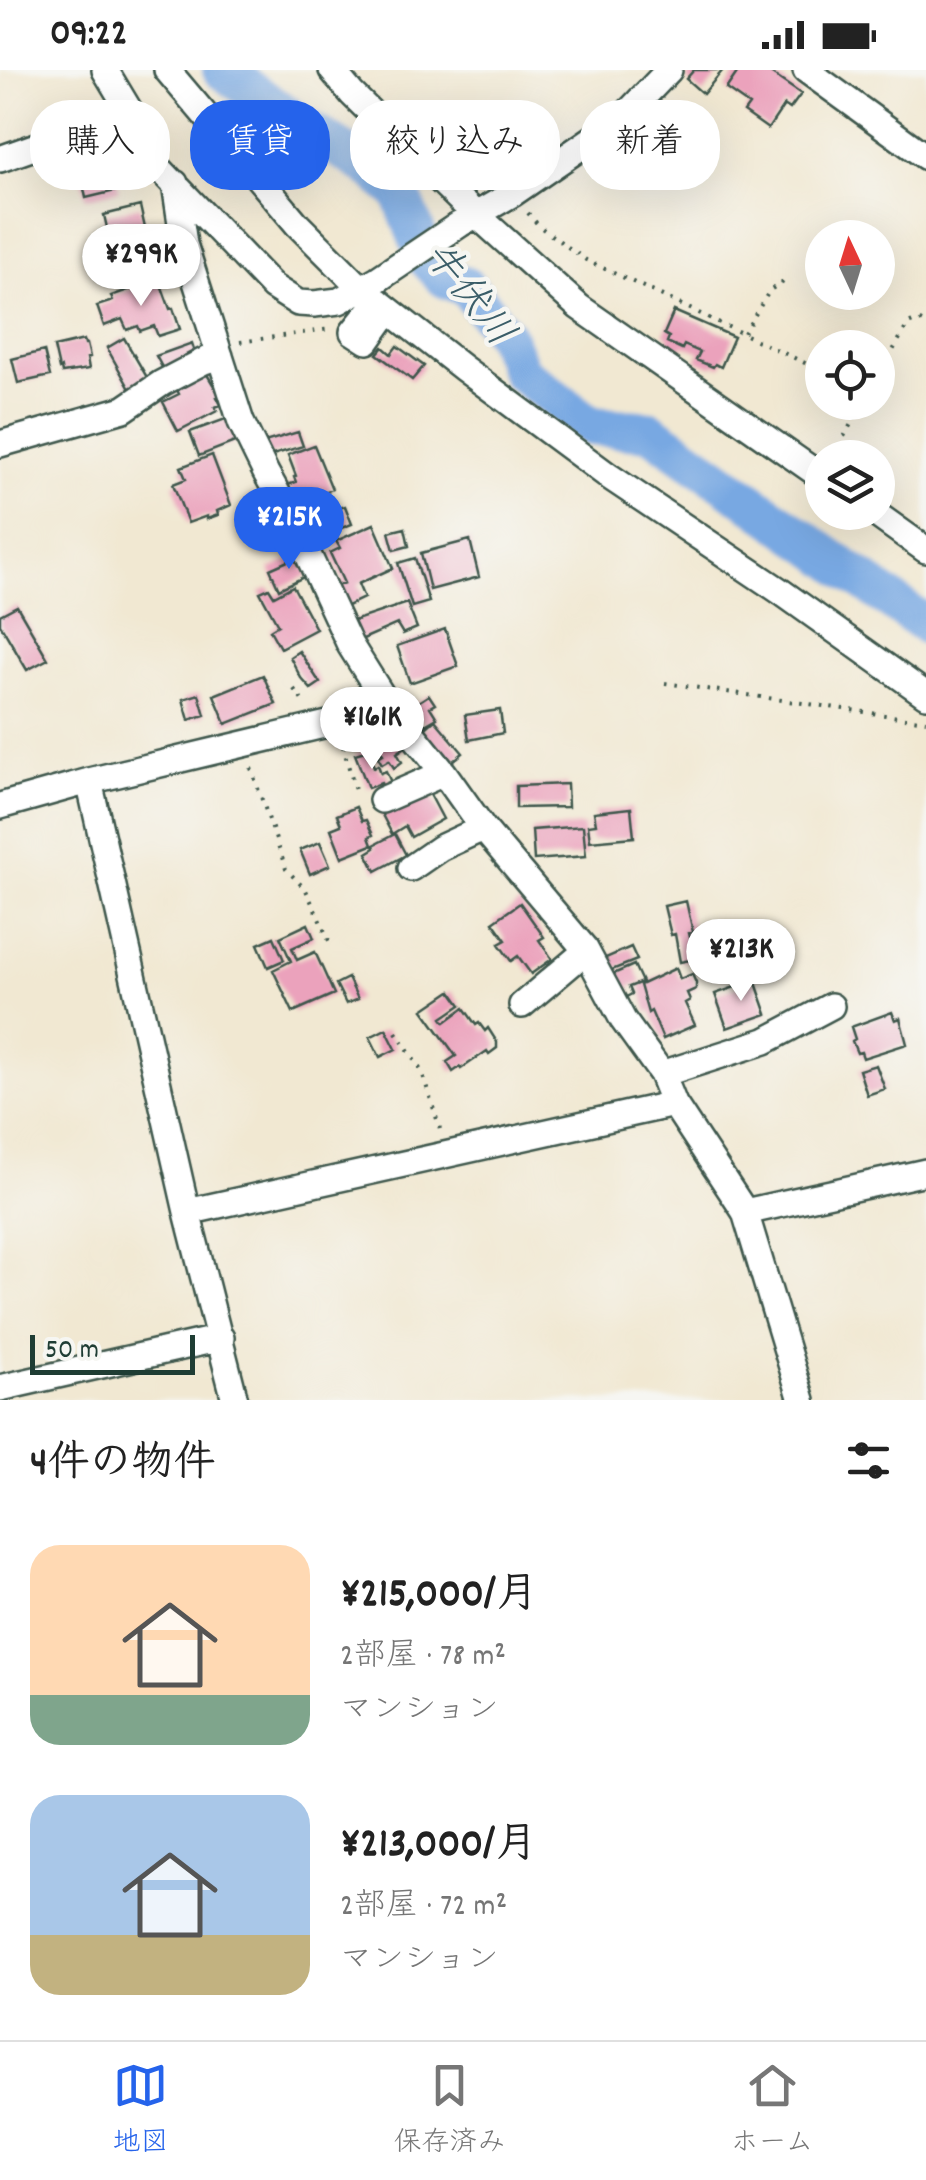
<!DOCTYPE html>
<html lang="ja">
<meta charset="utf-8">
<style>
:root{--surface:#fff;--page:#f2f2f2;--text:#222;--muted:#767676;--line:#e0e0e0;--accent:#2563eb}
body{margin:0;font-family:Dekko,"Klee One",sans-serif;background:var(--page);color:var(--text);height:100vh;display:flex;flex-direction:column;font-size:38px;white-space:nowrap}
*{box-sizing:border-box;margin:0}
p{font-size:32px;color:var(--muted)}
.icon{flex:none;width:55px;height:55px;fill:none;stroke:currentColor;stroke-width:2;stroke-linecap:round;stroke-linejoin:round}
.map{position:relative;height:1330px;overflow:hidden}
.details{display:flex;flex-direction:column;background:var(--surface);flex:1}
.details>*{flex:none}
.guide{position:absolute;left:30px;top:30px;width:868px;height:90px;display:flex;gap:20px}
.needle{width:65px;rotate:356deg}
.tools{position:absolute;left:805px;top:150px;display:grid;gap:20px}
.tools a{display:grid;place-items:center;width:90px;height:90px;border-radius:50%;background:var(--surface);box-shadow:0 10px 40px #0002;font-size:50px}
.scale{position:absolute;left:30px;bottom:25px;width:165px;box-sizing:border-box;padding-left:10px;border:5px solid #1f3d34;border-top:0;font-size:28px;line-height:35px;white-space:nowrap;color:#1f3d34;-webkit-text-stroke:8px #f6f6f2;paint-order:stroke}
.price{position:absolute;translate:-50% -85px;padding:0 22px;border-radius:35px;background:#fff;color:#222;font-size:32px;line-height:65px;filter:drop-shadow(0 2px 5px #0008)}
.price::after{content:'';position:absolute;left:50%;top:60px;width:30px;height:22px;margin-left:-15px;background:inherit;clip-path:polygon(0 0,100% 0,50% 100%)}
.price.selected{background:var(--accent);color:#fff}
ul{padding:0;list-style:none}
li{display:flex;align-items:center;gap:30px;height:250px;padding:0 30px}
li span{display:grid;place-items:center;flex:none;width:280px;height:200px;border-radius:30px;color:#555}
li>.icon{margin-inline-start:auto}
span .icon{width:120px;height:120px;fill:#fffc;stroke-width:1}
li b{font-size:42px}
h2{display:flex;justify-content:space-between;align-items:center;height:120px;padding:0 30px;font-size:42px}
.tag{padding:0 35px;border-radius:40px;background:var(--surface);box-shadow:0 10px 40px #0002;font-size:35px;line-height:90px}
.tag.selected{background:var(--accent);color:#fff}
.status{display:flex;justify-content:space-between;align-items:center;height:70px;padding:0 50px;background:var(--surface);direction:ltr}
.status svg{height:28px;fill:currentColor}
.tabs{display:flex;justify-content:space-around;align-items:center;height:140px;border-top:2px solid var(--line);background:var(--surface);font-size:28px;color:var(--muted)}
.tabs a{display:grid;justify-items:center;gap:5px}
.tabs .selected{color:var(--accent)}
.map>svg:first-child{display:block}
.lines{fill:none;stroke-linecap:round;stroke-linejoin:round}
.river{stroke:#78a8e2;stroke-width:40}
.building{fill:#eba2bc}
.minor-casing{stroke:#3e574c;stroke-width:30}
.path{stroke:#3e574c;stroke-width:4;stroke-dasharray:2.5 8;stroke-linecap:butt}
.minor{stroke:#fff;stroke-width:25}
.labels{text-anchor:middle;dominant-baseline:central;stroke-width:9;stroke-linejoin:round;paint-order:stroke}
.water-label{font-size:40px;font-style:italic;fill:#3a5d68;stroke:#f6f6f2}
</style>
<div class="status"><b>09:22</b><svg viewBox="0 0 49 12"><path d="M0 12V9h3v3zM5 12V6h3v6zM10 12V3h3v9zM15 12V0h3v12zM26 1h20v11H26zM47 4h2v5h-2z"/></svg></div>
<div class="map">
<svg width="926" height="1330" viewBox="0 0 926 1330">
<rect width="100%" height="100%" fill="#f6f6f2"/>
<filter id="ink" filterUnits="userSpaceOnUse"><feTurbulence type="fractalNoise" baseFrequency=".01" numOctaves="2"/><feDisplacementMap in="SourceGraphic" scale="20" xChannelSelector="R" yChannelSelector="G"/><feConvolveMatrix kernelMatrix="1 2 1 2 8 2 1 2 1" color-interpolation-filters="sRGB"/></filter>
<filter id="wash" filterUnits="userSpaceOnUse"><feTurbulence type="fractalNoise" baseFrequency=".0048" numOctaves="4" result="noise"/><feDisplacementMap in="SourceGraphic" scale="40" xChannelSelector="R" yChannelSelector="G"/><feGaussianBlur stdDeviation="2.25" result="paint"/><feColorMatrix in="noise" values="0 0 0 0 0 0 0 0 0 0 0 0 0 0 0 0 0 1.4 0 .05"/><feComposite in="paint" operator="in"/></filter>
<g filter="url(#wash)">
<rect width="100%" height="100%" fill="#f1e8d2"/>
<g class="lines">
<path class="river" d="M222 0 299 54 366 95 400 122 426 188 445 208 466 217 505 265 520 302 591 356 651 361 926 555"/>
</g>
<g id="blocks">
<path class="building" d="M694 0H723L703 24 686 9Z
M739 0H766L801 24 790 39 784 35 768 59 744 42 749 35 726 19Z
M113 93 119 120 86 128 80 100Z
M140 136 147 167 111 175 104 145Z
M159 209 170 239 173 238 180 259 158 266 154 256 140 261 138 256 127 260 122 249 104 256 97 236 113 231 111 226Z
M674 241 734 267 721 297 715 294 713 297 696 290 700 282 684 275 682 279 667 272 669 267 664 264Z
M124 268 148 309 130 319 107 278Z
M84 270 85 274H87L90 287 87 288 89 299 62 303 61 298 59 299 54 277Z
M192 273 197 289 164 301 156 286Z
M397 276 424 296 412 310 377 284 383 277 391 284Z
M44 281 50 306 18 313 12 289Z
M205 301 220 326 217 327 221 335 215 337 217 341 178 361 163 332 179 324 175 316Z
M231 347 240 370 199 386 190 362Z
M298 362 303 376 266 387 261 373Z
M314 375 332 419 310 428 312 432 298 438 288 415 296 412 294 407 296 406 288 385Z
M212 385 231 435 217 441 218 445 207 449V446L188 453 173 414 186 409 181 397Z
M260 424 261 428 272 425 281 449 275 451 276 454 262 459 259 450 256 451 248 429Z
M345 436 352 454 333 461 335 468 314 476 304 451Z
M374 454 393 498 358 514 364 528 345 537 336 516 344 513 330 483 340 478 336 471Z
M405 458 409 476 394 480 389 462Z
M470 470 479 507 430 520 421 483Z
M299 486 308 505 279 519 270 499Z
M415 488 429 532 412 537 398 493Z
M293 516 316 559 280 578 270 560 278 555 260 522 269 518 274 526Z
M407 533 417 558 403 564 397 554 356 572 347 553Z
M17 536 48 589 27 600 0 554V545Z
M445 559 458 596 410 613 397 576Z
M299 581 320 613 311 619 301 608 290 587Z
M263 605 276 634 226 654 214 625Z
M199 624 205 645 189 650 183 629Z
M429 625 435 634 430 637 437 648 425 655 412 636Z
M500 640 503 663 469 670 465 645Z
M385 643 407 676 397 683 402 692 394 698 389 690 382 694 378 687 383 684 379 678 374 681 360 660 364 658 363 655Z
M435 650 463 683 448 695 421 662Z
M368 680 374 697 378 695 381 703 386 701 393 717 384 720 381 713 368 718 355 684Z
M567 714 568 737 516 738V716Z
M425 715 443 749 411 767 405 756 392 764 379 739Z
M356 737 362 751 366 750 373 765 369 767 372 775 342 787 331 759 341 755 337 745Z
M631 738 634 767 590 771 588 755 596 754 594 742Z
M583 756 586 786 534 790 532 760Z
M395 764 406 785 376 801 367 783 375 778 374 775Z
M320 772 330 795 310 804 300 780Z
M686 831 693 862 689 863 695 889 680 892 675 864 671 865 664 836Z
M520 833 544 867 539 870 552 889 531 904 518 886 511 891 499 874 506 870 493 852Z
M308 854 314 868 292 878 297 890 315 882 334 924 293 942 273 900 291 891 280 867Z
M274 867 284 890 268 897 258 874Z
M631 877 637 890 607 902 601 890Z
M634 895 642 912 629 917 632 924 622 929 611 905Z
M676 898 680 909 692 904 696 913V919L687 923 690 930 685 933 695 955 663 969 651 941 648 943 640 915Z
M348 908 358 929 346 934 336 914Z
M755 910 767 944 727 958 715 924Z
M451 921 461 935 442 948 445 952 464 938 476 955 479 953 485 961 488 958 497 972V978L489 984 487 981 461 999 460 997 453 1002 447 992 456 986 423 940Z
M892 942 895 950 900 948 907 974 863 988 861 982 857 983 852 971 855 969 851 957Z
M386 959 396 979 380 987 370 967Z
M876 995 885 1019 867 1025 859 1000Z"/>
</g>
</g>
<g filter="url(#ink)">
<use href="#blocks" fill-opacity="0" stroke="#3e574c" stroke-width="2.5"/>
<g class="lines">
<g class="minor-casing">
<path id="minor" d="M105 0 129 40 132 70 273 217 298 233 314 234 339 231 378 209 460 154 512 124 623 48 669 0
M167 0 298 155 361 218 463 298 610 407 780 521 926 625
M332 0 352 24 460 130 579 237 822 407
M806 0 926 87
M0 89 76 62 132 70
M175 113 184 174 241 352 266 403 291 448 350 575 382 626 444 703 483 758 585 879 623 950 662 1004 674 1034 745 1142 802 1330
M378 231 353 262 367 271 389 240
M0 374 124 339 162 313 204 291 220 286
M873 442 926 480
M89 711 187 1142 235 1330
M382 730 444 703
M0 736 89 711 336 652 367 639 382 626
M411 798 440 778 483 758
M522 935 586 881
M662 1004 765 971 831 936
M187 1142 674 1034
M745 1142 926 1102
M0 1318 221 1268"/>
</g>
<path class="path" d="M528 143 540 157 586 190 822 301
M744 263 770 220 787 210
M240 272 330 259
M878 307 908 254 918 250 926 254
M834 385 863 332
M665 613 926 651
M294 619 306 636
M343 676 355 720
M251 698 286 799 306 820 331 875
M396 962 422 1002 441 1062"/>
<use href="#minor" class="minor"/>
</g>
</g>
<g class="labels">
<g class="water-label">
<text transform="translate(466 226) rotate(52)">牛伏川</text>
</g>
</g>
</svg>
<div class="tools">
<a><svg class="needle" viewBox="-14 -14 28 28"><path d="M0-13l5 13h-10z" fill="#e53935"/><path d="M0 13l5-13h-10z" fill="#767676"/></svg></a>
<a><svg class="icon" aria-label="locate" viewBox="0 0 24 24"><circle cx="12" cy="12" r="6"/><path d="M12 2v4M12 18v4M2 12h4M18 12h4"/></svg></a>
<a><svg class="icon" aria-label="layers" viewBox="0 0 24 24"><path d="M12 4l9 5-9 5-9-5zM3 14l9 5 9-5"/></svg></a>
</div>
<div class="scale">50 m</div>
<b class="price" style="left:141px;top:239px">¥299K</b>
<b class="price selected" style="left:289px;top:502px">¥215K</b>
<b class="price" style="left:372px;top:702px">¥161K</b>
<b class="price" style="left:741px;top:934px">¥213K</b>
<div class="guide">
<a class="tag">購入</a>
<a class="tag selected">賃貸</a>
<a class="tag">絞り込み</a>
<a class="tag">新着</a>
</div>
</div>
<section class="details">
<h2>4件の物件<svg class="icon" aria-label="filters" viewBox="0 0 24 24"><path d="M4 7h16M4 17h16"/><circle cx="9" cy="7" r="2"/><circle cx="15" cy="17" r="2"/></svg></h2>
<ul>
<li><span style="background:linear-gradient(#ffd9b3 75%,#7fa58c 0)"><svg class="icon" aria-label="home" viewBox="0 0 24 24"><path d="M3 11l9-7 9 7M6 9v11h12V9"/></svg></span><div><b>¥215,000/月</b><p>2部屋 · 78 m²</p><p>マンション</p></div></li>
<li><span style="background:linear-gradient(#a9c7e8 70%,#c2b280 0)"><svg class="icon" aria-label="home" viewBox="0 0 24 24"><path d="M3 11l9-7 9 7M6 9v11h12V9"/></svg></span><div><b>¥213,000/月</b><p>2部屋 · 72 m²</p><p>マンション</p></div></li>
</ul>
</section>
<nav class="tabs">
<a class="selected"><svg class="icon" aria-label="map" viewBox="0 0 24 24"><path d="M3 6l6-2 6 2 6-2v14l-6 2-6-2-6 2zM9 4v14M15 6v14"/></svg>地図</a>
<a><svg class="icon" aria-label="saved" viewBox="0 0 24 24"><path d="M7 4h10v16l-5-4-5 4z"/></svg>保存済み</a>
<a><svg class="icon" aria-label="home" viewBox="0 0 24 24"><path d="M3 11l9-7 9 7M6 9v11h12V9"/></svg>ホーム</a>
</nav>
